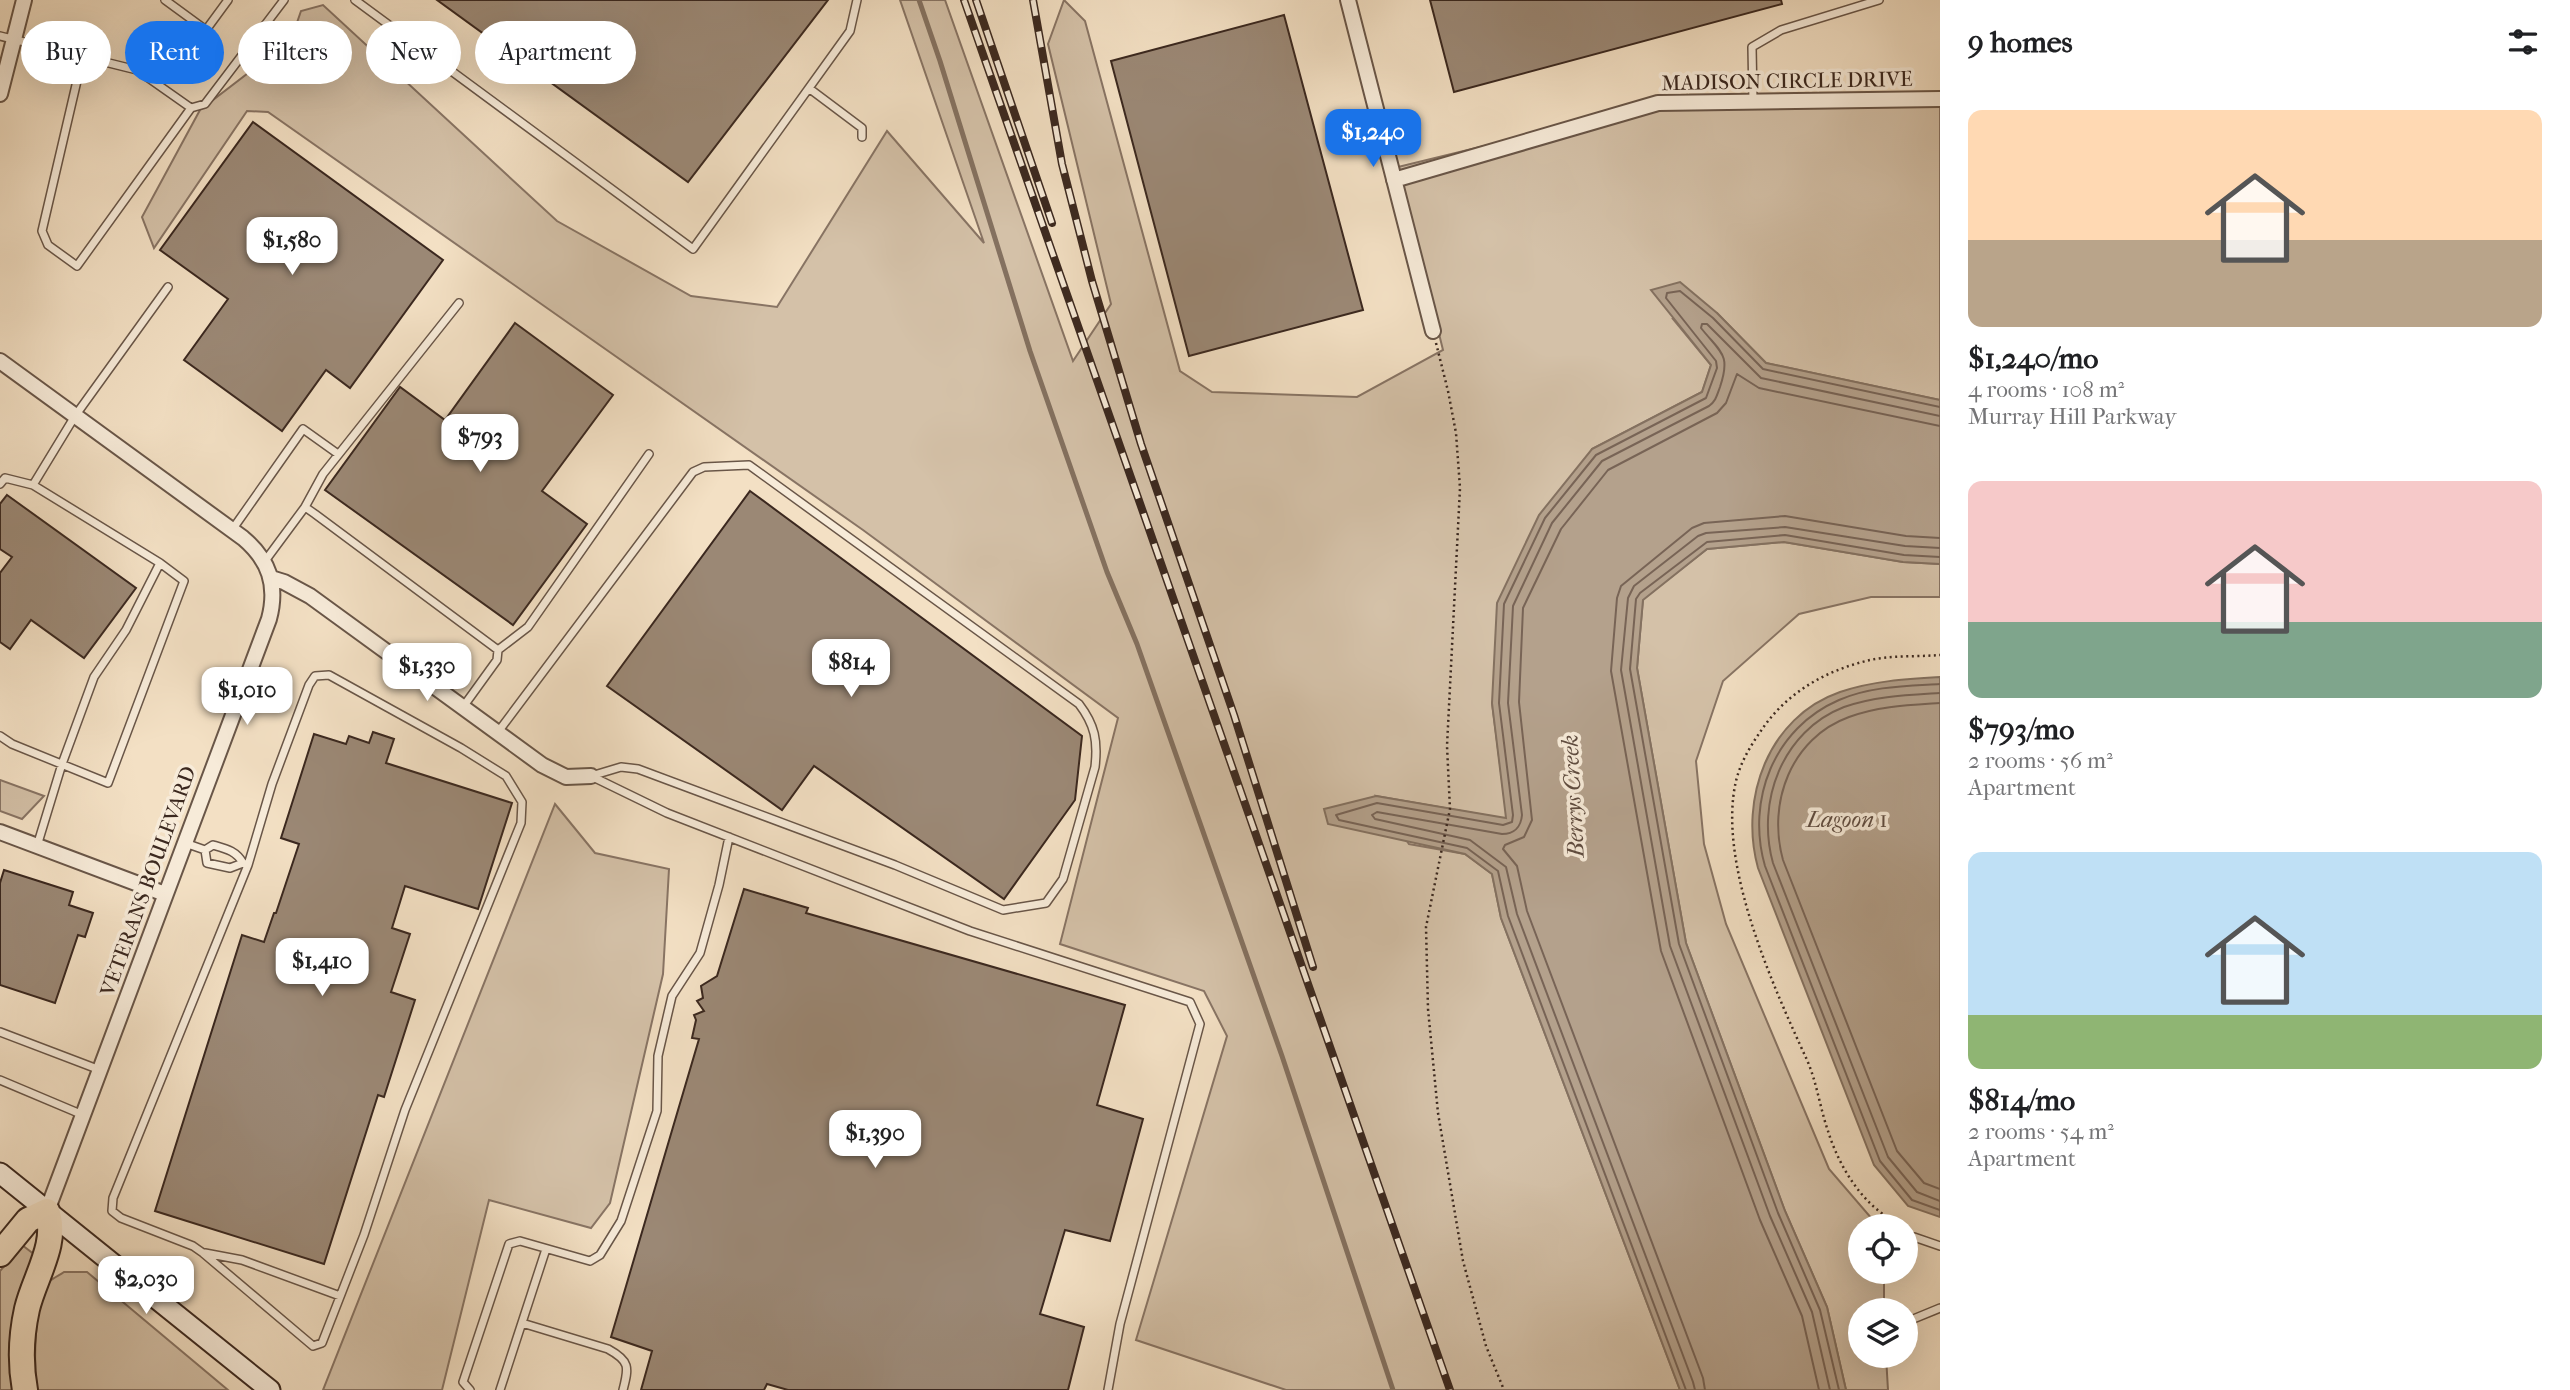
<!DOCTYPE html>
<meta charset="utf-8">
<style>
:root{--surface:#fff;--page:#f6f6f6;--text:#202124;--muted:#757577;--accent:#1a73e8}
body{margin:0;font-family:"IM FELL French Canon",serif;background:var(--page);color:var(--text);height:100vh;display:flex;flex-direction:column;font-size:26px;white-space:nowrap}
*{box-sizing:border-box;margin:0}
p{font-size:23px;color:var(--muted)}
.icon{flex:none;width:38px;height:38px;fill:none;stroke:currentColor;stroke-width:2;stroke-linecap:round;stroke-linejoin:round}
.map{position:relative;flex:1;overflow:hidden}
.side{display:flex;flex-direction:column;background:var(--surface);width:630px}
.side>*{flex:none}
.banner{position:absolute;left:21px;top:21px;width:665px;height:63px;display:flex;gap:14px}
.fabs{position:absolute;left:1848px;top:1214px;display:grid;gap:14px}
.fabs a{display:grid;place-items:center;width:70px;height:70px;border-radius:50%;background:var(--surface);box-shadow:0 7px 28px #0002;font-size:35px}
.price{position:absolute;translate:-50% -60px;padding:0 16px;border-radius:14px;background:#fff;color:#222;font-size:23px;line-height:46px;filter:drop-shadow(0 2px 4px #0008)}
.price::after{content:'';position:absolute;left:50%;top:42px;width:21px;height:16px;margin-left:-10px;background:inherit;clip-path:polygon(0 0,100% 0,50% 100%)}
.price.active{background:var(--accent);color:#fff}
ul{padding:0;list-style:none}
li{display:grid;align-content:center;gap:14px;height:371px;padding:0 28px}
li span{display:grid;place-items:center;height:217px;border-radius:14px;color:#555}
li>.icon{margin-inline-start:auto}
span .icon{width:126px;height:126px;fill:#fffc;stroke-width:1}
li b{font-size:30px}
h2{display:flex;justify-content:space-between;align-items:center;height:84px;padding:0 28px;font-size:30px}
.tag{padding:0 24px;border-radius:32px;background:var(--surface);box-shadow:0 7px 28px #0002;font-size:24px;line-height:63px}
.tag.active{background:var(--accent);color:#fff}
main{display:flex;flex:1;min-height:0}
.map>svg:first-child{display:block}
.green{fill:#d4c1a8;stroke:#887464;stroke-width:2}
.water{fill:#b4a18c;stroke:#847160;stroke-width:2}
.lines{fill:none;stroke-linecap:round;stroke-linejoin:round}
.shore{stroke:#786456;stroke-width:2}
.stream{stroke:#847160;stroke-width:5}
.building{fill:#9b8875;stroke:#3b281f;stroke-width:2}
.lane-casing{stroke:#695648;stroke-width:10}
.street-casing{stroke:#695648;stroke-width:18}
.secondary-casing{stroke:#3b281f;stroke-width:23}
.highway-casing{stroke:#3b281f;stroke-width:28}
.path{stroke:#3b281f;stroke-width:2.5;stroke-dasharray:2 3.5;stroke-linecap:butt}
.lane{stroke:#f7ebd9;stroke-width:7}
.street{stroke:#f7ebd9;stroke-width:14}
.secondary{stroke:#f7ebd9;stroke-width:19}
.highway{stroke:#f3e0c4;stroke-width:24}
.rail-casing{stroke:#3b281f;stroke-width:8}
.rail{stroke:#f7ebd9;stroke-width:5;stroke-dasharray:16;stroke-linecap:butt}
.labels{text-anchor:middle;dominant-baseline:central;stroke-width:7;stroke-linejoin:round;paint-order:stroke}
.street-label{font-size:21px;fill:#3b281f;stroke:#f7ebd9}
.water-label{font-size:23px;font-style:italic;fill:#5f4c40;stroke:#f7ebd9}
</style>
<main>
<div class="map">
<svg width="1940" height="1390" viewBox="0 0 1940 1390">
<rect width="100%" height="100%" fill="#f3e0c4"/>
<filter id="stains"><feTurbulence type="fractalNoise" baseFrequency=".00286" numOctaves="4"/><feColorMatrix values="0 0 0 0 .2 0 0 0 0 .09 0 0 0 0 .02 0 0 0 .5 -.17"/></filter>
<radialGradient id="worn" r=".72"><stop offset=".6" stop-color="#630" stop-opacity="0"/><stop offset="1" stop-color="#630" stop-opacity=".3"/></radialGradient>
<path class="green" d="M900 0H945L1073 361 1111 304 1048 44 1064 0 1085 21 1180 371 1212 392 1357 397 1443 350 1398 167 1689 96 1940 100V400L1766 363 1717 313 1673 319 1711 365 1702 392 1592 449 1492 703 1507 819 1376 796 1409 844 1465 854 1492 874 1501 918 1680 1390H1286L1136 1340 1227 1036 1204 991 1060 944 1118 718 863 530 268 112 247 111 154 248 142 217 200 110 291 40 301 11 323 5 557 221 691 296 777 307 887 131 984 243Z
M1784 542 1903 562 1940 564V597H1871L1799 614 1723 681 1696 761 1704 844 1726 924 1829 1169 1879 1227H1860V1272H1884V1311H1860V1356H1886L1888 1390H1846L1827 1307 1785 1211 1686 943 1637 668 1643 599 1707 549Z
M0 780 44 796 22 819 0 811Z
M555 804 595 853 669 869 663 974 610 1203 591 1228 489 1200 442 1390H323Z
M22 1245 35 1255 14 1390H0V1271Z
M64 1272H87L228 1390H37C34 1365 33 1301 50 1281 53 1278 60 1275 64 1272Z"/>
<path class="water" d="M1680 282 1717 313 1766 363 1940 400V564L1903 562 1784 542 1707 549 1643 600 1637 668 1686 943 1785 1211 1827 1307 1846 1390H1680L1501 918 1492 874 1465 854 1328 824 1324 809 1376 796 1506 818 1492 703 1497 603 1539 515 1592 449 1702 392 1711 365 1651 290Z
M1940 677V1217L1908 1206 1874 1165 1758 868C1739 799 1768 717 1840 692 1872 681 1906 679 1940 677Z"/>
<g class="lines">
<path class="shore" d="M1940 684C1907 686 1871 686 1839 700 1774 728 1746 800 1765 866L1880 1161 1912 1200 1940 1210
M1940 693C1908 695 1875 696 1844 707 1782 731 1756 802 1773 863L1888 1157 1917 1192 1940 1201
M1940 703C1909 705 1878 706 1849 717 1791 738 1767 803 1783 860L1897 1151 1924 1183 1940 1189
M1686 1390 1508 916 1498 871 1467 848 1339 820 1336 815 1377 803 1503 825 1512 822 1513 815 1499 703 1504 604 1545 518 1596 455 1706 398 1717 368 1716 361 1666 298 1667 293 1680 291 1713 318 1763 369 1940 407
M1695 1390 1693 1382 1517 914 1506 867 1470 840 1375 819 1372 815 1377 812 1502 834C1514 834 1521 827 1522 815L1508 703 1513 606 1552 523 1602 461 1709 406C1716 401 1717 395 1720 387 1731 354 1721 353 1701 328L1702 324H1707L1761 378 1940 416
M1705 1390 1703 1378 1527 911 1517 866 1503 849 1505 845 1524 837 1532 820 1519 702 1523 608 1561 529 1608 470 1717 413 1726 403 1737 374 1759 388 1940 426
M1819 1390 1802 1316 1760 1220 1661 951 1611 671 1617 598 1621 586 1692 528 1704 523 1785 516 1906 536 1940 538
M1830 1390 1812 1312 1770 1216 1670 946 1621 670 1628 598 1634 586 1698 536 1706 533 1785 527 1905 546 1940 548
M1839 1390 1820 1310 1778 1213 1679 944 1630 669 1636 599 1640 593 1707 542 1785 535 1904 555 1940 557"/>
<path class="stream" d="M919 0 940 61 1030 351 1107 572 1137 644 1282 1056 1393 1390"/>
</g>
<path class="building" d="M437 0H828L688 182Z
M1430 0H1781L1782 4 1454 92Z
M1284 15 1363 310 1189 356 1111 61Z
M253 122 443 260 350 388 326 370 282 431 184 360 228 299 160 250Z
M515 323 613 395 542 491 587 524 513 625 325 490 400 387 445 420Z
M750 491 1082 736 1075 800 1004 899 814 766 782 810 607 686Z
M7 495 136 588 84 658 31 620 10 649 0 642V573L12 557 0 549V504Z
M373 732 394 739 386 763 512 803 478 909 405 886 392 928 410 934 391 992 415 1000 384 1097 378 1095 324 1264 155 1211 242 935 264 942 274 913H276L299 844 281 838 314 734 346 744 349 736 369 743Z
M4 870 73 892 69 905 93 913 85 937 78 935 55 1003 0 985V883Z
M744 889 808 908 806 913 1125 1005 1097 1105 1143 1119 1110 1241 1065 1230 1040 1314 1084 1327 1068 1390H788L767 1384 764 1390H641L652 1351 611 1337 699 1039 692 1038 696 1020 694 1015 704 1011 697 1001 703 998 701 986 717 976Z"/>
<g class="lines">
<g class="lane-casing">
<path id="lane" d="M165 0 206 30 228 0
M355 0 693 249 850 31 857 0
M0 36 137 70 191 108 205 104 284 0
M83 55 42 231 48 245 77 266 191 108
M810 89 862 128V137
M1753 101 1752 47 1781 30 1879 0
M0 484 5 478 33 485
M305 507 323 474 459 303
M232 530 303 429 338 454
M265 561 305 507 315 514 498 650 497 660 463 707
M498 650 528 627 649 454
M498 732 693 472 704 467 749 465 1079 704C1095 725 1098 741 1095 767L1063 879 1046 903 1003 910 895 865 638 769 621 767 591 776
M0 736 12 744 108 783 184 581 160 563
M591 776 667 813 970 931 1190 1002 1200 1024 1120 1324 1108 1390
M185 843 205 850 213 845C227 849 236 851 243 863L230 868 207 863 205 850
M37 846 62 764 94 677 126 630 160 563 33 485 75 416 168 287
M243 863 248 865 272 784 309 685 315 676 329 675 461 748 506 776 522 802 521 823 405 1110 364 1235 322 1343 313 1346 203 1253 193 1246 121 1218 112 1211 113 1198 248 865
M0 1032 100 1070
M0 1080 83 1115
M1914 1237 1940 1246
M205 1253 242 1260 340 1296
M1906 1322 1940 1308
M522 1323 608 1349C630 1361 629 1367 623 1390
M470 1390 463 1382 509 1244 520 1241 590 1261 600 1255 621 1221 657 1111 658 1056 672 996 700 953 719 885 729 837
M500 1390 546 1249"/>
</g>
<g class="street-casing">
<path id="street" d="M1348 0 1433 331
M0 94 24 0
M1394 180 1658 103 1940 99
M0 361 243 538C269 560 278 585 269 619L47 1211
M271 578 284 582 310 596 542 765 566 777 591 776
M0 832 165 894"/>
</g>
<g class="secondary-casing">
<path id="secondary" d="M0 1173 270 1390"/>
</g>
<g class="highway-casing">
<path id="highway" d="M0 1254 28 1220 47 1211C59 1243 34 1278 27 1309 21 1336 20 1363 25 1390"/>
</g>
<path class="path" d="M1436 343 1448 391 1456 433 1460 488 1447 746 1450 809 1426 927 1428 1009 1438 1113 1463 1261 1486 1346 1504 1390
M1900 1227C1890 1219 1879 1212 1871 1204 1851 1185 1836 1157 1828 1131 1820 1108 1817 1083 1807 1060 1773 986 1717 863 1736 781 1741 760 1753 742 1765 725 1790 691 1826 671 1866 661 1889 655 1916 657 1940 655"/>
<use href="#lane" class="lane"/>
<use href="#street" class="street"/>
<use href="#secondary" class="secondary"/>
<use href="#highway" class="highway"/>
<g class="rail-casing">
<path id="rail" d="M964 0 1450 1390
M976 0 1052 223
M1033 0 1062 164 1092 281 1141 444 1234 715 1313 967"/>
</g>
<use href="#rail" class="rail"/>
</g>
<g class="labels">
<g class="street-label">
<text transform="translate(1787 81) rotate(-1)">MADISON CIRCLE DRIVE</text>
<text transform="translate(148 881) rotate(-70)">VETERANS BOULEVARD</text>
</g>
<g class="water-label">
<text transform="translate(1573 796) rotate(-93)">Berrys Creek</text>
<text x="1847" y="819">Lagoon 1</text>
</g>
</g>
<rect width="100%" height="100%" filter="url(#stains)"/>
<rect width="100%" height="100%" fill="url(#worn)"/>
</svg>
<div class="fabs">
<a><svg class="icon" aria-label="locate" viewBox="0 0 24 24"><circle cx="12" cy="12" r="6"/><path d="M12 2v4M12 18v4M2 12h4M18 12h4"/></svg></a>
<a><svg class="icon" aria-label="layers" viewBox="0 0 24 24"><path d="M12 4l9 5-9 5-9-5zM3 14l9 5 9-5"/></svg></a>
</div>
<b class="price active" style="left:1373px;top:169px">$1,240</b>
<b class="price" style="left:292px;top:277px">$1,580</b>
<b class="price" style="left:480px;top:474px">$793</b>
<b class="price" style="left:851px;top:699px">$814</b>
<b class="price" style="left:427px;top:703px">$1,330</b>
<b class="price" style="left:247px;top:727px">$1,010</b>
<b class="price" style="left:322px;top:998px">$1,410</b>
<b class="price" style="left:875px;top:1170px">$1,390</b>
<b class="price" style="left:146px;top:1316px">$2,030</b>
<div class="banner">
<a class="tag">Buy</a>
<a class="tag active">Rent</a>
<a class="tag">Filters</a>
<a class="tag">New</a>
<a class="tag">Apartment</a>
</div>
</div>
<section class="side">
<h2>9 homes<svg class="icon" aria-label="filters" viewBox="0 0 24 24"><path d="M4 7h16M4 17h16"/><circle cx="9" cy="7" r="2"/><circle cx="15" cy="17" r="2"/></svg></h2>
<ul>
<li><span style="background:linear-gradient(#ffd9b3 60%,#b9a48a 0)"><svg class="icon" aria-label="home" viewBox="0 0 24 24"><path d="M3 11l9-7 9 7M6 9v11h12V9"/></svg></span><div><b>$1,240/mo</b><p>4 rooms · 108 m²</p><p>Murray Hill Parkway</p></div></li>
<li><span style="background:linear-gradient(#f6c9c9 65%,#7fa58c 0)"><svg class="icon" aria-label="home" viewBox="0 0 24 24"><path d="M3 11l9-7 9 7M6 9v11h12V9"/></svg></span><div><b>$793/mo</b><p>2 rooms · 56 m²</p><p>Apartment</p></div></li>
<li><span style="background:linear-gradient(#bfe0f5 75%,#8fb573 0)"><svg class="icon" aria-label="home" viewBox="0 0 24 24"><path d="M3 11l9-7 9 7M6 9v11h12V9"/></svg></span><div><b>$814/mo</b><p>2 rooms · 54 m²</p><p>Apartment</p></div></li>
</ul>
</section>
</main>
